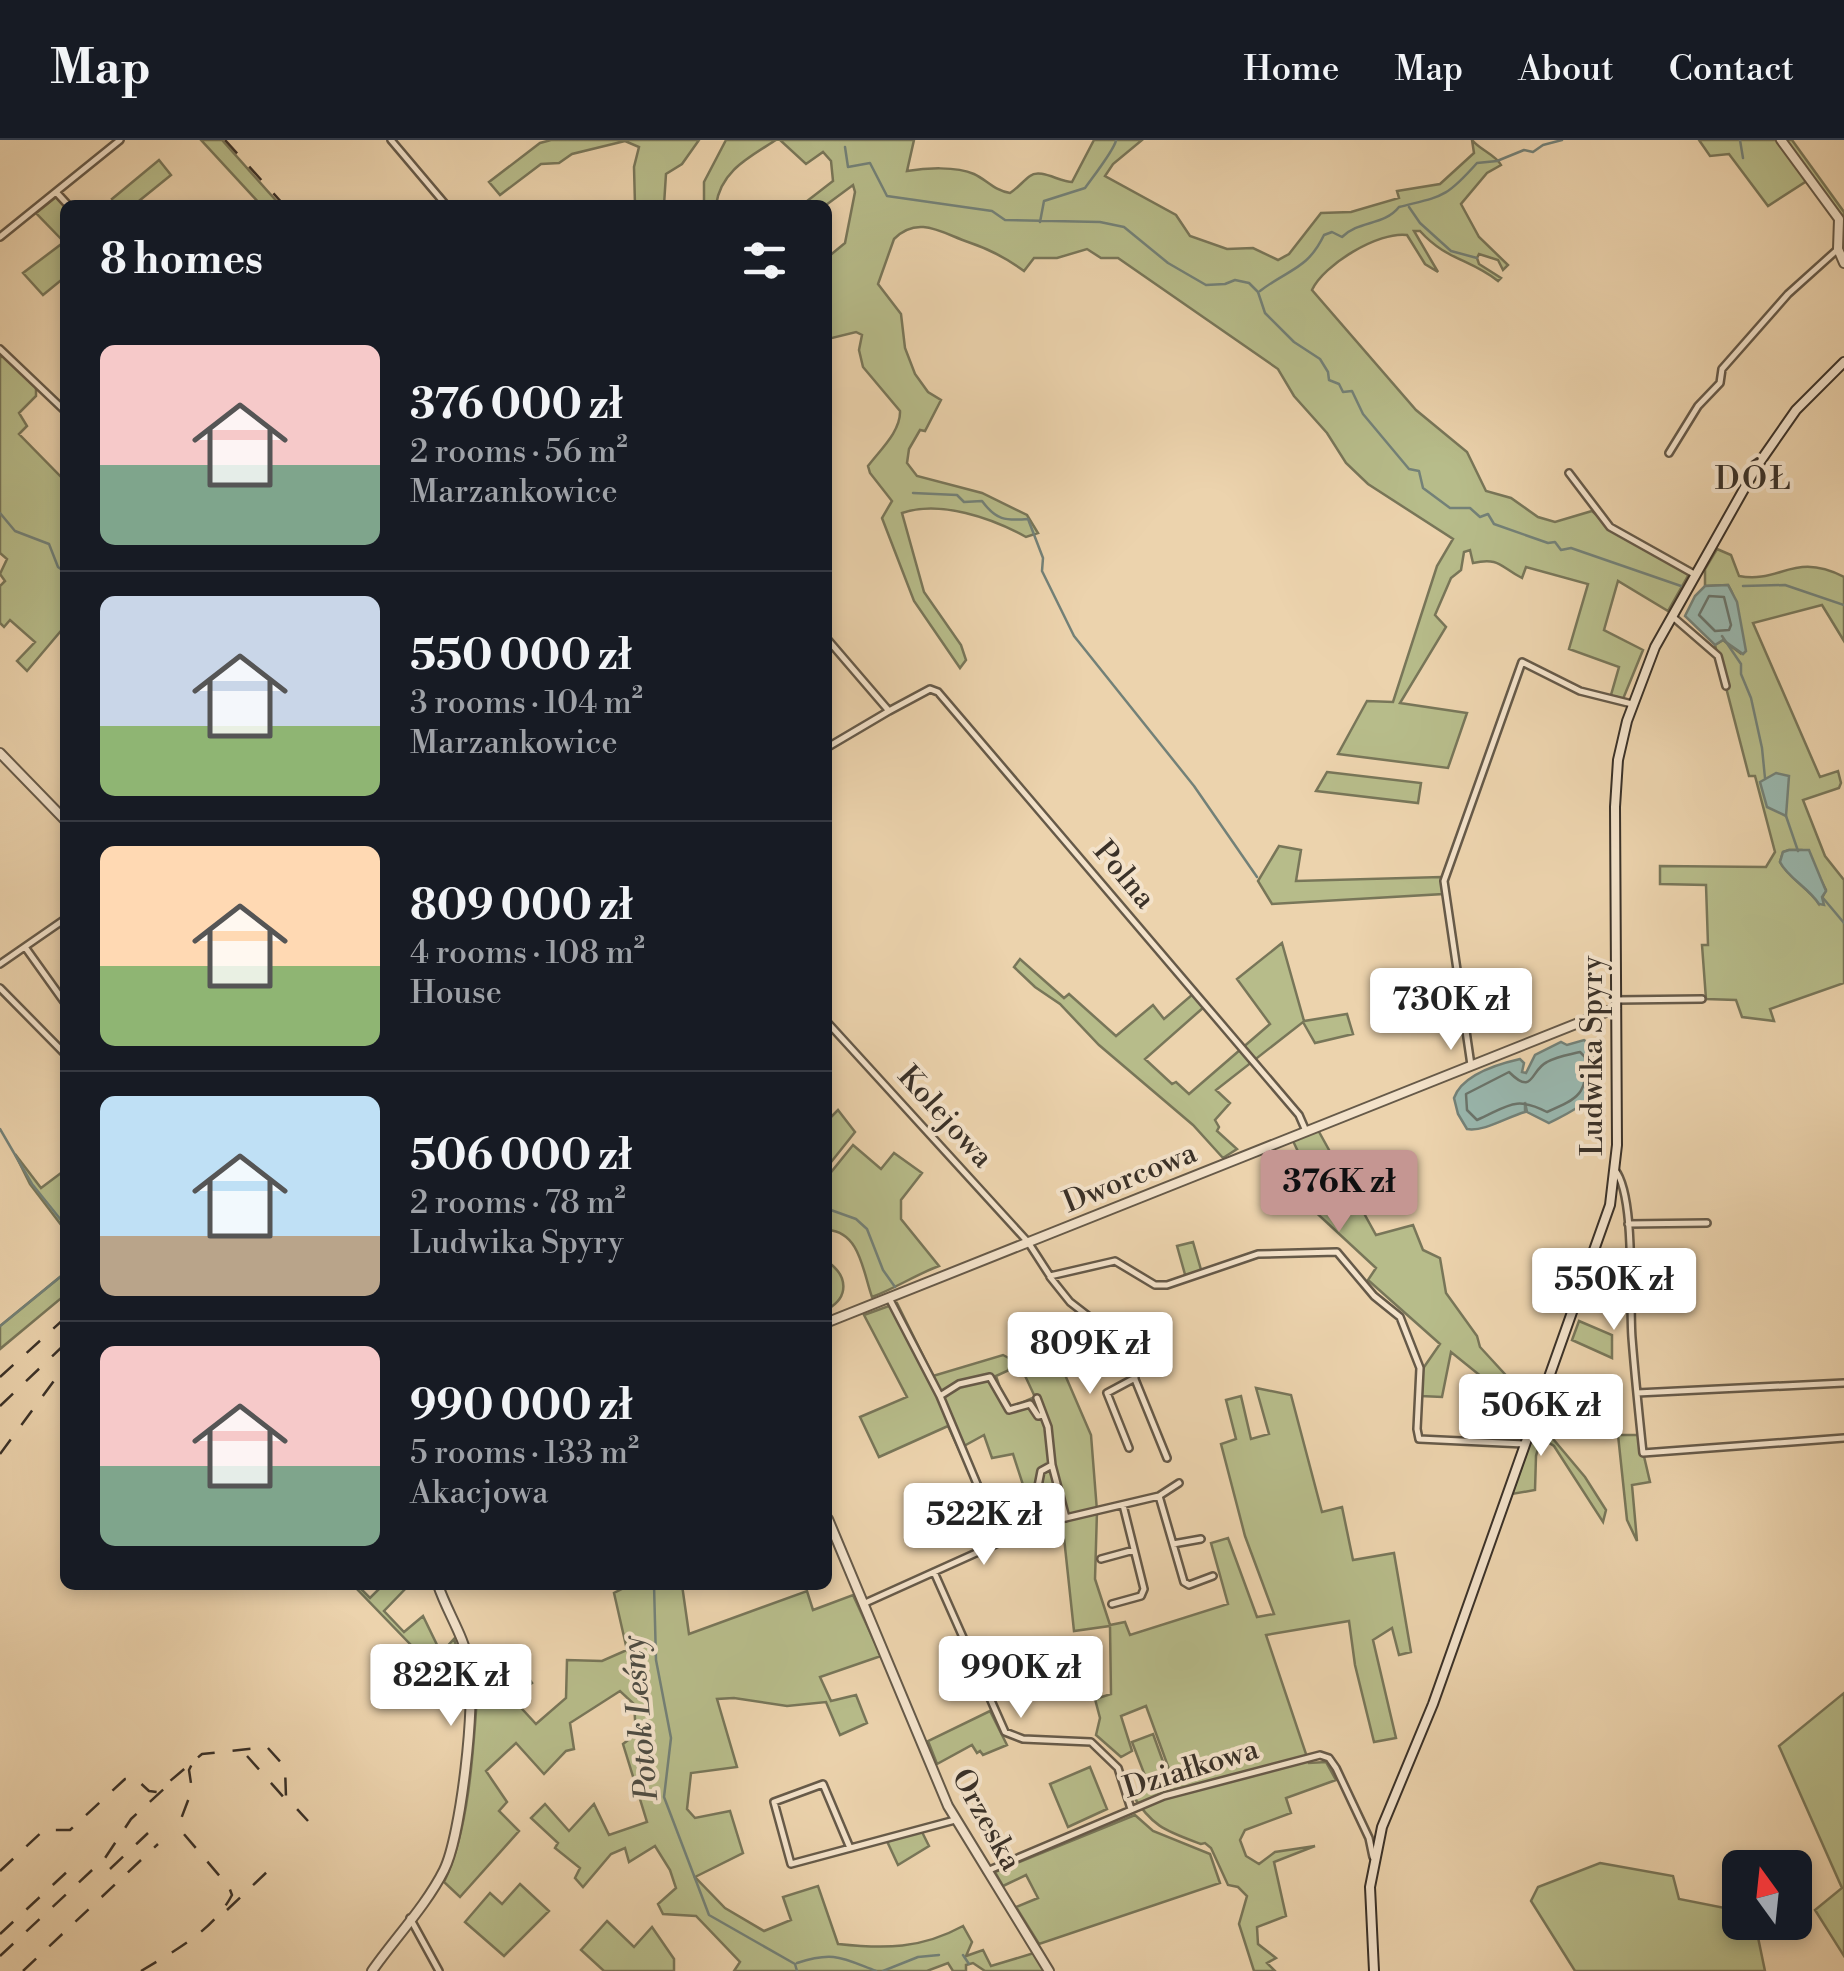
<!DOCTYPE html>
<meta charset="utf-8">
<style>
:root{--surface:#171b24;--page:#20242c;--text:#f1f3f6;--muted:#9ea1a6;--line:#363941;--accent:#c59692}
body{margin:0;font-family:"Libre Bodoni",serif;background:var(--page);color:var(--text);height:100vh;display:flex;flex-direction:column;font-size:38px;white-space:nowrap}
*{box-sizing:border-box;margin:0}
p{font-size:32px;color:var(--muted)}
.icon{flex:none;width:55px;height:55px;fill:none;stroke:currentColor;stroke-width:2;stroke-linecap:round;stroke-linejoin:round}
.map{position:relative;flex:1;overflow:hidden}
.details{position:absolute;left:60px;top:60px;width:772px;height:1390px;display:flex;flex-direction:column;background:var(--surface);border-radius:15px;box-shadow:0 5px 15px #0003}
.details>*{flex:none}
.needle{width:65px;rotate:345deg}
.buttons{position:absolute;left:1722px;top:1710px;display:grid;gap:20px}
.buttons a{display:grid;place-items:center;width:90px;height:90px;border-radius:15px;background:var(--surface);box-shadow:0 5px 15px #0003;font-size:50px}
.price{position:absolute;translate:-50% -85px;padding:0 22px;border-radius:10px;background:#fff;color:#222;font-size:32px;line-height:65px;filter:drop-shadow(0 2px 5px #0008)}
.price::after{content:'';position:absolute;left:50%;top:60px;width:30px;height:22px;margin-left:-15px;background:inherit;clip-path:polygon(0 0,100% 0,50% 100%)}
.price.selected{background:var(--accent);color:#111}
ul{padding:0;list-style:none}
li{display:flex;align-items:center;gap:30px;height:250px;padding:0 40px}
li+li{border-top:2px solid var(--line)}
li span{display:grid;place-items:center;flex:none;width:280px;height:200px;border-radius:15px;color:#555}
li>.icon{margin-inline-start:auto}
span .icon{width:120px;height:120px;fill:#fffc;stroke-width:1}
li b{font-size:42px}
h2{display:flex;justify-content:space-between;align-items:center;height:120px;padding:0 40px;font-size:42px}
header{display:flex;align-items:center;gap:60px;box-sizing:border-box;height:140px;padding:0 50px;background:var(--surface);border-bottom:2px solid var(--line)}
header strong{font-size:48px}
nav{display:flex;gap:55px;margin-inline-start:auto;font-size:35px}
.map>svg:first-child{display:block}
.green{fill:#b7bc8a;stroke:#787659;stroke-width:2.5;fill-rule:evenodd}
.water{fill:#99b7ae;stroke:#738178;stroke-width:2.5}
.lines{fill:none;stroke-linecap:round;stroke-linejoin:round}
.shore{stroke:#6a746b;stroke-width:2.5}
.stream{stroke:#738178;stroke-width:2.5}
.minor-casing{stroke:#665a49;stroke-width:10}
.tertiary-casing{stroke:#665a49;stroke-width:12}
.secondary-casing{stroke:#3a3128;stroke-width:12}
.minor{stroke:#f3e2ca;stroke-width:5}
.tertiary{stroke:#f3e2ca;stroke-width:8}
.secondary{stroke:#f3e2ca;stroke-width:8}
.rail{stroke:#3a3128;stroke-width:2.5;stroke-dasharray:18 18;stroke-linecap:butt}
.labels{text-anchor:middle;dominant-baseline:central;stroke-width:8;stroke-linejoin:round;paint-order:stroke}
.street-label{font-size:30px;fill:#3a3128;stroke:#f3e2ca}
.neighbourhood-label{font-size:32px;letter-spacing:2.5px;fill:#3a3128;stroke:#f3e2ca}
.water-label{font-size:32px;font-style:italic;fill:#4d4c43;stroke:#f3e2ca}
</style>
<header>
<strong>Map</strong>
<nav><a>Home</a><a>Map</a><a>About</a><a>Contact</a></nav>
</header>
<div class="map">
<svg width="1844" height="1831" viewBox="0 0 1844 1831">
<rect width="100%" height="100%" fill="#ecd3ad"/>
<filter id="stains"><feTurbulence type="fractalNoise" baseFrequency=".002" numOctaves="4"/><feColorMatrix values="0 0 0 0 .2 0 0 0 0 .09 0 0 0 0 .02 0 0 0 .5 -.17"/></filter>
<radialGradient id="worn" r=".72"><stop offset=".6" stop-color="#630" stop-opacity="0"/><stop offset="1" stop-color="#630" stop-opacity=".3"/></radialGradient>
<path class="green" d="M201 0H222L280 65H261Z
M551 0H699L682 24 666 34 664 65H635L634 27 639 7 625 1 572 14 559 23 541 24 500 55 489 42 540 3Z
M726 0H776C748 18 721 31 716 65H704V42Z
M780 0H914L907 31C925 28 956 26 974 34 987 40 995 51 1010 53 1018 48 1023 41 1030 36 1040 28 1060 42 1072 42L1094 0H1142L1113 24 1105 36 1176 75 1190 96 1227 109 1253 108 1278 120 1289 114 1321 73 1351 72 1399 58 1397 51 1440 44 1474 13 1472 0C1480 10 1496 15 1501 25L1487 33 1461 64 1479 97 1508 125 1503 130 1498 120 1479 114 1477 118 1479 124 1501 138 1498 141C1470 119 1446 120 1420 91H1414L1438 132 1425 124 1407 95C1379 91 1323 125 1312 150L1416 270 1467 312 1486 351 1511 358 1538 377 1555 382 1592 371 1619 395 1689 434 1668 471 1618 441 1604 490 1643 510 1623 559 1611 555 1619 527 1569 509 1588 444 1526 427 1522 438C1500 427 1500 417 1473 423L1470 410 1464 412 1461 430 1451 438 1435 475 1446 487 1400 563 1467 573 1448 628 1338 614 1367 561 1393 562 1437 426 1453 399 1368 344 1346 323 1327 293 1294 256 1278 229 1118 118H1101L1087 109 1057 118H1034L1024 131C1005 117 989 109 968 102 942 93 918 75 894 99L878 144 901 174 905 208 915 234 928 252 941 260 925 291 920 290 909 309 907 323 917 336 982 353 1027 375 1038 393 1026 397C992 378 940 360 902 373L924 452 961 505 966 520 960 528 914 461 882 378 892 361 870 333 868 326C880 310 901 291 900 271L863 227 859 210 862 195 856 192 828 199V117L845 103 855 52 853 45 826 65H802L833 41 831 21 823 12 806 24Z
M1699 0H1792L1844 72V82L1810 39 1768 66 1729 14 1710 16Z
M159 20 171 35 134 65H117L112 59Z
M56 57 65 66V137L43 155 23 133 64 102 36 73Z
M3 215 36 247V256L19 273 27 286 19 294 65 341V486L27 531 17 521 35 502 10 480 4 487 0 483V446L5 441 0 434 7 419 0 413V218Z
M1717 409 1731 415 1739 436C1780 444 1794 411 1844 437V501L1822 465 1753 483 1820 637 1838 631 1841 643 1839 648 1803 660 1825 716 1844 740V843L1770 869 1774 881 1742 877 1736 860 1706 859 1702 805H1708L1706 745 1660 744V726L1766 727 1775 712 1755 636H1749L1715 505 1723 500 1740 513C1739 489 1741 466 1728 445L1705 446V429ZM1789 710H1802L1810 718 1826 750 1819 764C1809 748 1788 738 1780 722L1783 712Z
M1327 632 1421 643 1418 663 1316 651Z
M1279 706 1301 710 1296 741 1441 737 1443 754 1272 764 1258 741Z
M1282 803 1304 881 1347 874 1353 894 1315 903 1303 882 1216 950 1230 963 1215 980 1219 987 1217 991 1237 1009 1223 1018 1193 985 1099 905 1060 864 1035 847 1014 827 1020 819 1064 858 1069 854 1116 896 1153 865 1164 879 1193 854 1204 867 1145 919 1172 944 1176 942 1189 954 1270 884 1237 839Z
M838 970 855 992 828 1026V980Z
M1318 990 1376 1095 1413 1085 1423 1110 1440 1118 1446 1153 1477 1196 1480 1207 1536 1268 1534 1279 1451 1212 1442 1257 1421 1256 1422 1230 1440 1204 1368 1140 1376 1128 1296 1054 1311 1039 1293 1001Z
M853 1005 881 1029 894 1013 922 1033 901 1060V1079L939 1126C915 1135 896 1148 872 1157 863 1132 860 1092 828 1090V1036Z
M15 1014 41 1048 65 1030V1090L30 1044Z
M1193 1102 1202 1133 1186 1138 1177 1106Z
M828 1122C848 1136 849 1157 828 1169Z
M65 1133V1155L0 1209V1186Z
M897 1163 933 1236 1003 1215 1020 1224 1053 1207 1091 1295 1097 1371 1095 1439 1110 1485 1125 1482 1130 1495 1228 1464 1211 1403 1228 1398 1257 1477 1274 1474 1245 1396 1221 1304 1236 1299 1226 1260 1241 1256 1251 1299 1269 1294 1256 1248 1291 1255 1322 1372 1342 1367 1353 1420 1394 1413 1411 1512 1399 1515 1392 1488 1373 1500 1396 1598 1374 1602 1355 1525 1349 1481 1266 1495 1309 1623 1326 1622 1336 1640 1286 1658 1291 1673 1245 1690 1240 1700 1246 1716 1259 1724 1275 1712 1315 1706 1274 1722 1286 1776 1257 1787 1258 1804 1276 1818 1267 1823 1275 1831H1254L1239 1784 1247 1756 1238 1747 1228 1745 1211 1708 1205 1703 1201 1704C1166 1691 1152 1687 1132 1654L1173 1640 1146 1566 1121 1576 1132 1611 1121 1617 1096 1595 1100 1578 1095 1559 1111 1554 1110 1486 1074 1491 1062 1379 1054 1376 1035 1382 1013 1314 992 1318 984 1295 964 1306 1003 1395 1015 1394 1001 1401 948 1286 879 1317 860 1277 907 1257 864 1175ZM1020 1225 1035 1257 1007 1269 996 1236Z
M1579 1181 1612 1195V1218L1572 1200Z
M1592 1239 1616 1246 1617 1264 1594 1265Z
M1538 1281 1585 1337 1606 1370 1603 1382 1554 1306 1541 1298 1536 1316 1535 1350 1512 1354Z
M1618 1295H1639L1650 1342 1632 1345 1637 1401 1627 1380Z
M357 1445 370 1458 383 1445H409L384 1471 404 1492 423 1476 441 1513 454 1499 460 1517 418 1565 413 1559 438 1533 355 1447Z
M630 1445H682L689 1494 807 1451 813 1470 853 1455 881 1516 820 1537 831 1561 856 1555 867 1583 840 1595 826 1562 787 1566 734 1558 717 1559 737 1627 691 1633 687 1669 695 1678 730 1671 743 1713 695 1737 725 1768 764 1791 791 1780 783 1757 818 1746 838 1804C885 1809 921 1809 963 1786L972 1802 966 1816 983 1810 991 1826 1034 1813 1045 1831H985L973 1823 966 1825V1831H953L948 1823 927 1831H734L740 1822 696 1776 663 1774 658 1764 676 1748 670 1730 655 1706 629 1722 625 1708 611 1714 583 1747 575 1738 580 1728 555 1708 558 1703 531 1678 545 1664 569 1691 594 1664 609 1695 647 1682 623 1604 636 1594 634 1564 620 1551 570 1583 574 1609 566 1611 544 1634 516 1603 486 1631 507 1662 499 1671 519 1691 460 1757 444 1742C470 1689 474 1601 478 1541L487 1539 515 1519 532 1543 512 1558 536 1584 566 1558 567 1520 602 1521 627 1510 614 1453Z
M1844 1553V1816L1815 1770 1842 1748 1779 1606Z
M990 1571 1007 1605 983 1615 980 1611 977 1613 972 1605 937 1624 928 1601Z
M1153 1594 1169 1638 1149 1646 1132 1602Z
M1090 1627 1107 1669 1068 1687 1050 1644Z
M1135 1675 1153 1691 1210 1714 1220 1743 1039 1804 1016 1767 1038 1758 1026 1735 1003 1746 995 1732Z
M921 1690 929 1706 898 1725 886 1699Z
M1600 1723 1673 1736 1679 1759 1740 1771V1782L1755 1783 1765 1831H1575L1531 1761 1538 1747Z
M520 1744 549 1771 504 1816 465 1782 490 1753 502 1764Z
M607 1781 634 1807 652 1787 674 1819V1831H604L581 1810Z"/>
<path class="water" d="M1728 445 1737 462 1746 511 1743 514 1723 500 1715 505 1685 476 1695 456 1705 446Z
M1776 633 1789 636 1786 676 1767 667 1760 642Z
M1789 710H1809L1826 751 1822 757 1824 765 1819 764C1809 748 1788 738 1780 722L1783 712Z
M1584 900C1595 907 1595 916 1596 928 1598 962 1576 969 1549 983L1527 972 1525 962V972C1507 977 1484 992 1467 989L1458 974 1454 958C1462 935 1498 924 1520 919L1524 923 1522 932 1526 933 1535 915 1561 902 1567 905Z"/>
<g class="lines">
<path class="shore" d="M1709 456 1724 457 1731 485 1729 490 1715 491 1699 475Z
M1580 912 1585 917C1588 954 1579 958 1547 972 1515 955 1507 967 1477 980L1467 970 1466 954 1509 932C1534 957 1530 930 1547 922 1558 916 1568 915 1580 912Z"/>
<path class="stream" d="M1740 0 1743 18
M845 7 848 27 870 23 887 56 992 71 1005 80 1100 82 1124 87 1168 123 1206 145 1225 144 1235 140 1249 143 1258 152 1265 173 1294 202 1320 219 1328 232 1329 240 1339 244 1343 252 1352 251 1363 274 1409 329 1419 331 1423 348 1450 368H1470L1480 377 1488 374 1494 384 1548 403 1555 402 1561 410 1571 408 1681 446
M1409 67 1420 83 1451 111 1477 118
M1040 82 1044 61 1085 48C1092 38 1115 9 1116 0
M1260 151C1290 128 1307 130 1324 95L1332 92 1342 97C1359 80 1384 86 1399 67 1442 56 1445 59 1477 23L1497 21 1524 10 1533 12 1543 5 1562 0
M913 353 957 355 964 362 982 361C996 380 1005 381 1028 379L1043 418 1042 431 1074 496 1194 646 1257 737
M0 373 15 391 49 404 58 427 65 432
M1743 446 1785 445 1844 465
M1722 496 1741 524V534L1751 558 1762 608 1765 638
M1786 676 1798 711
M1823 758 1844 783
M0 989 32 1044 65 1085
M828 1069 856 1079 867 1089 883 1130 895 1147
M0 1186 65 1133
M654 1445 656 1520 671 1598 664 1657 709 1775 795 1824 797 1831
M963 1815 969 1824
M797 1823C834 1811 842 1818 876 1831
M883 1831 918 1817 939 1815"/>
<g class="minor-casing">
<path id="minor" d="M391 0 446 65
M56 52 68 65
M0 97 120 0
M0 209 65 271
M1669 313 1698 266 1720 243 1722 229 1788 154 1838 109
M1569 333 1610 387 1694 434
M1673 477 1718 516 1726 546
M828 500 889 571 930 549 938 552 1299 975 1306 991
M828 607 889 571
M25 807 65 863
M0 824 65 779
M0 848 65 914
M1616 860 1702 859
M828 883 1028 1102 1050 1136 1115 1121 1155 1145H1167L1258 1114 1337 1112 1374 1156 1400 1177 1420 1228 1417 1289 1419 1299 1524 1304
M1471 925 1444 741 1522 522 1580 551 1632 564
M1615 1030C1636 1056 1629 1161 1632 1198 1635 1236 1639 1275 1643 1313L1844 1298
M1628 1084 1707 1083
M1050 1137 1070 1162 1119 1200 1167 1318
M889 1158 940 1256 1001 1401
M1637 1253 1844 1243
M940 1256 959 1244 990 1237 1009 1270 1030 1264 1038 1276 1043 1275
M1037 1258 1048 1287 1052 1325 1066 1378
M1129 1308 1107 1253 1135 1238
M1159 1356 1179 1343
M910 1384 980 1352
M1016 1395 1057 1380 1159 1356 1184 1442 1189 1445 1213 1436
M1173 1404 1201 1399
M1101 1419 1134 1410
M934 1432 1005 1592 1023 1599 1091 1602 1118 1628 1131 1669
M863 1464 1016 1395 1015 1383 1035 1362 1041 1331 1052 1325
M1112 1464 1141 1456 1144 1449 1123 1365
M850 1708 823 1644 774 1662 791 1724 955 1680
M987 1731 1164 1656 1320 1615 1329 1618 1336 1628 1369 1698 1373 1717
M410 1778 439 1831"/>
</g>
<g class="tertiary-casing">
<path id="tertiary" d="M1781 0 1839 79 1838 109 1844 123
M0 613 65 680
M828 1182 1616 868
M828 1379 948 1666 1049 1831
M372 1831C395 1798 426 1766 444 1730 461 1696 476 1562 469 1524 464 1496 447 1472 438 1445"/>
</g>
<g class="secondary-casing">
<path id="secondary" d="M1374 1831 1370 1747 1382 1687 1433 1564 1610 1065 1617 1005 1615 667 1618 620 1627 581 1655 507 1757 326 1796 270 1844 222"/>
</g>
<use href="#minor" class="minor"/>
<use href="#tertiary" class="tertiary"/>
<use href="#secondary" class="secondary"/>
<path class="rail" d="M225 0 284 65
M0 1237 65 1178
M0 1266 65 1204
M0 1314 65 1226
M247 1616 287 1661
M110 1729 148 1693
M0 1731 44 1690H70L125 1639 135 1638 149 1651 157 1652 202 1614 267 1607 285 1627 286 1657 308 1681
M227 1770 270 1729
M0 1794 70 1729
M0 1816 105 1718 131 1679 165 1648
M23 1831 158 1704
M141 1831C174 1811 213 1791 232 1755L229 1747 183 1693 181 1679 192 1650 189 1630 194 1620"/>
</g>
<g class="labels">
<g class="street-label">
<text transform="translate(1124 735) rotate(50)">Polna</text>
<text transform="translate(1593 916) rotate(-90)">Ludwika Spyry</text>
<text transform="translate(945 977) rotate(48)">Kolejowa</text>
<text transform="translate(1130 1038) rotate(-22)">Dworcowa</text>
<text transform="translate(1191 1629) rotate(-17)">Działkowa</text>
<text transform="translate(986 1680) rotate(61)">Orzeska</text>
</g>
<g class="neighbourhood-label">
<text x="1754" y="339">DÓŁ</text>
</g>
<g class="water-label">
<text transform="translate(640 1578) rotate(-95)">Potok Leśny</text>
</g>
</g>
<rect width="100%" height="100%" filter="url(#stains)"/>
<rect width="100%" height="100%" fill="url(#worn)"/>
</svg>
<div class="buttons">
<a><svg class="needle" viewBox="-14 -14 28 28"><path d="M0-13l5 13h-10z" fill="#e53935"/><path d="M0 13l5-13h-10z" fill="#9ea1a6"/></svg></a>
</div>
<b class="price" style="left:1451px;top:913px">730K zł</b>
<b class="price selected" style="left:1339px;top:1095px">376K zł</b>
<b class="price" style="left:1614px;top:1193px">550K zł</b>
<b class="price" style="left:1090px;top:1257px">809K zł</b>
<b class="price" style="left:1541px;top:1319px">506K zł</b>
<b class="price" style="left:984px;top:1428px">522K zł</b>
<b class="price" style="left:1021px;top:1581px">990K zł</b>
<b class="price" style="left:451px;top:1589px">822K zł</b>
<section class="details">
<h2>8 homes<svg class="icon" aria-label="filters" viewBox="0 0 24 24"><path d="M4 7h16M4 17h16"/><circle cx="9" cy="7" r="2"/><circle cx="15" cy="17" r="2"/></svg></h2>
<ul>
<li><span style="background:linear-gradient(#f6c9c9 60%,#7fa58c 0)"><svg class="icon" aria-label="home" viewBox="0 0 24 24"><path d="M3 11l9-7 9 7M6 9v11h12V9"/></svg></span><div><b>376 000 zł</b><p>2 rooms · 56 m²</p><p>Marzankowice</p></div></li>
<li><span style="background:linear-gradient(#c9d6e8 65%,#8fb573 0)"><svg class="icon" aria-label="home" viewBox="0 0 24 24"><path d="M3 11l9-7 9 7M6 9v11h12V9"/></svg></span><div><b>550 000 zł</b><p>3 rooms · 104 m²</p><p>Marzankowice</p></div></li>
<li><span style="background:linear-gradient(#ffd9b3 60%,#8fb573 0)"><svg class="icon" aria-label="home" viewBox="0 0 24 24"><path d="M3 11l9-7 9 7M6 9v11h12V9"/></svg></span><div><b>809 000 zł</b><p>4 rooms · 108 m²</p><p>House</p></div></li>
<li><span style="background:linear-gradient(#bfe0f5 70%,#b9a48a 0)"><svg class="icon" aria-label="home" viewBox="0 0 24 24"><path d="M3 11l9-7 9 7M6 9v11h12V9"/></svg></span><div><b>506 000 zł</b><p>2 rooms · 78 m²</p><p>Ludwika Spyry</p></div></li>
<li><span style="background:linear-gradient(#f6c9c9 60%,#7fa58c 0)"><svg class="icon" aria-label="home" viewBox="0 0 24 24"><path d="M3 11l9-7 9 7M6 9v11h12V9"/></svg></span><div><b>990 000 zł</b><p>5 rooms · 133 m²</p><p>Akacjowa</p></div></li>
</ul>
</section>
</div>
